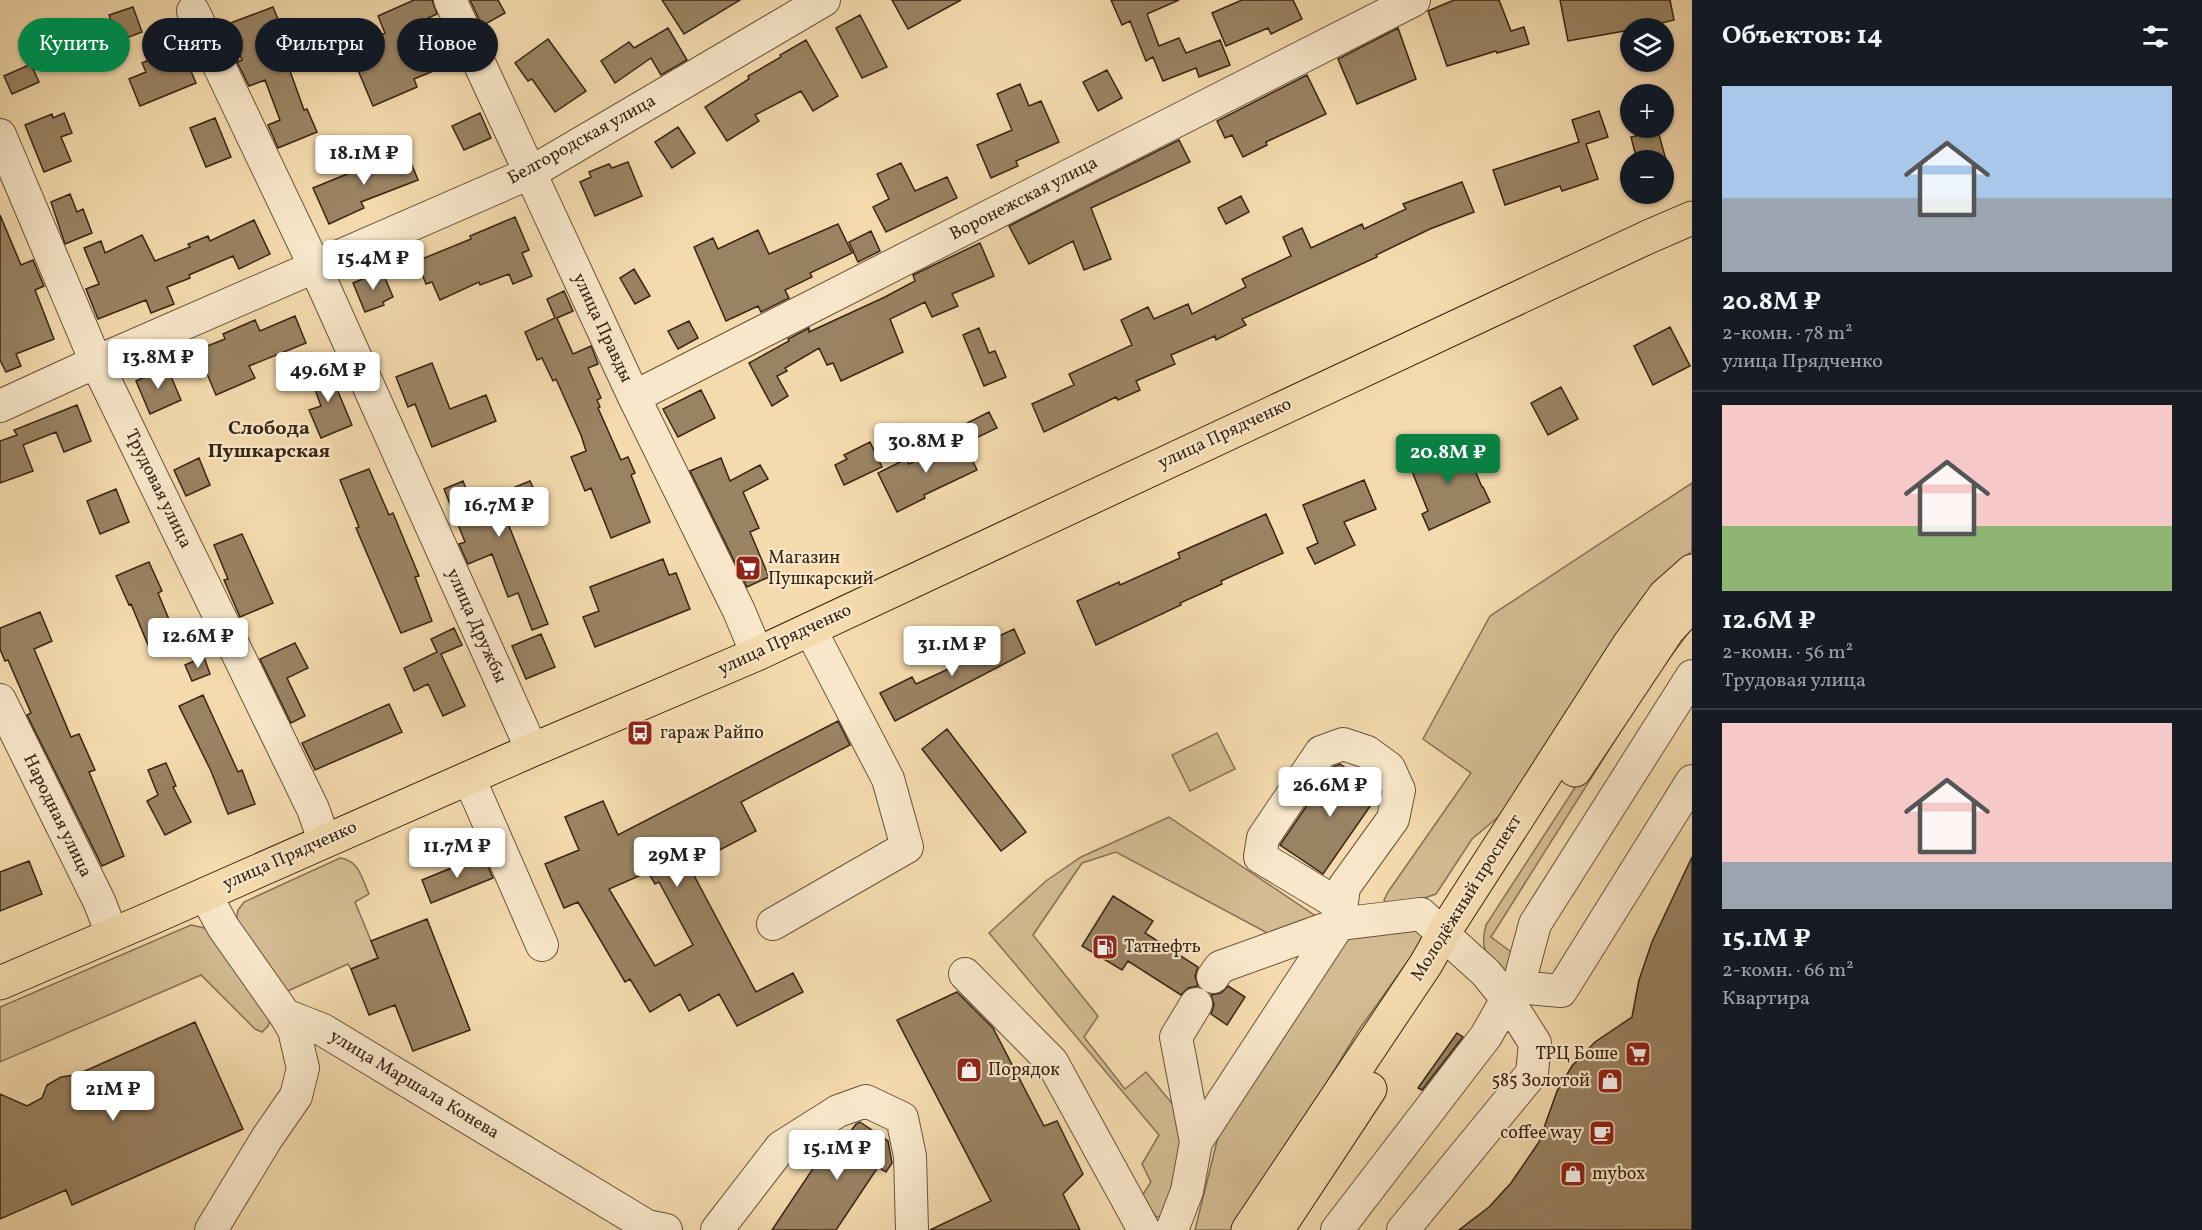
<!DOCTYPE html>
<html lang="ru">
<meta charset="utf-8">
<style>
:root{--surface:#171b24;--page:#20242c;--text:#f1f3f6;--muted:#9ea1a6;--line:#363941;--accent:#0b8043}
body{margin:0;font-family:Vollkorn,serif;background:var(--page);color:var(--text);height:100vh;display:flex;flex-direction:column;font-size:22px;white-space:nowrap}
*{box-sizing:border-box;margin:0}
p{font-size:20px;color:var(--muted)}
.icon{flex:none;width:33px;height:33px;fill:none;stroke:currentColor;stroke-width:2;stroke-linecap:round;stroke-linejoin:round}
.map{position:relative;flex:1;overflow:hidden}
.details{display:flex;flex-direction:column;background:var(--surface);width:510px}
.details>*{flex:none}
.guide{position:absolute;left:18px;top:18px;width:570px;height:54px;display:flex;gap:12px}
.controls{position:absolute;left:1620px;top:18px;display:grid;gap:12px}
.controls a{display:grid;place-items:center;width:54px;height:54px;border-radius:50%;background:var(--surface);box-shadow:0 2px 4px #0004;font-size:30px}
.price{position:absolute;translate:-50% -51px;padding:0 14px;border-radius:6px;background:#fff;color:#222;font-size:20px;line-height:39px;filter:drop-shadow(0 2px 3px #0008)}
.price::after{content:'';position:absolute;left:50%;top:36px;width:18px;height:14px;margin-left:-9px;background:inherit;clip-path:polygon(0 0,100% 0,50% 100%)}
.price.current{background:var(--accent);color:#fff}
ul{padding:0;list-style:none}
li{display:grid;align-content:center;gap:12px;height:318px;padding:0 30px}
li+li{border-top:2px solid var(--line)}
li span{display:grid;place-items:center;height:186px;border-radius:0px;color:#555}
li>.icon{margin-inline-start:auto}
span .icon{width:108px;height:108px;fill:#fffc;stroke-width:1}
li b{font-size:26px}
h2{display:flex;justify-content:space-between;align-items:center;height:72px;padding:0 30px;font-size:26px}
.pill{padding:0 21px;border-radius:27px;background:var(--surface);box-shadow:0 2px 4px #0004;font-size:21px;line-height:54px}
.pill.current{background:var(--accent);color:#fff}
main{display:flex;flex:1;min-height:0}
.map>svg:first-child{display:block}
.green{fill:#d4bb93;stroke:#867053;stroke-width:1.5}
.building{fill:#9a8363;stroke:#392413;stroke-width:1.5;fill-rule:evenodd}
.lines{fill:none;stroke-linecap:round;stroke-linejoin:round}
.minor-casing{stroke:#68523a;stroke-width:34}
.major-casing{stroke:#392413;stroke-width:35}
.minor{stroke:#f8e7ca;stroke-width:32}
.major{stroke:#f4daad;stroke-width:33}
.labels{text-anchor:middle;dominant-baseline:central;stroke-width:4.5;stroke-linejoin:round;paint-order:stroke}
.street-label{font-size:18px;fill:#392413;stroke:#f8e7ca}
.poi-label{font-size:18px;fill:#392413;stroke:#f8e7ca;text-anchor:start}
.neighbourhood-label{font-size:20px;font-weight:bold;fill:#392413;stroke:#f8e7ca}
</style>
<main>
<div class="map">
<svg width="1692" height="1230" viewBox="0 0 1692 1230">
<rect width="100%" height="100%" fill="#f4daad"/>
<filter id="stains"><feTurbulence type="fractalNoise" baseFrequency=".00333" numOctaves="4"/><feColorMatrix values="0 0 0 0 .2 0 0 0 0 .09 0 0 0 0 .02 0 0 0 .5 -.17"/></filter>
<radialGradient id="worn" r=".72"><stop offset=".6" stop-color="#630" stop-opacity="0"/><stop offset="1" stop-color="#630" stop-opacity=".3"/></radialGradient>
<path class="green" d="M1692 483V551L1649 591 1504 812 1472 839 1436 894 1394 908 1384 900 1388 892 1471 773 1423 739 1490 616Z
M1692 628 1653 680 1491 937 1514 954 1513 970 1505 971C1487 955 1479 951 1486 925L1664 650Z
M1217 733 1235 769 1190 791 1172 755Z
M1169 817 1323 921 1271 935 1116 852 1082 863 1033 935 1098 1016 1084 1037 1125 1089 1146 1072 1180 1113 1188 1141 1168 1215 1156 1217 1142 1196 1151 1182 1142 1164 1159 1135 989 933 1046 881 1081 857Z
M340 858C359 860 362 879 369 894L355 902 378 958 351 969 348 964 281 994 236 921 238 910 244 902Z
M1424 922 1423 940 1358 1031 1300 1127 1232 1230H1195L1217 1141 1225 1120 1349 937Z
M191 925 213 930 272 1015 268 1026 262 1032 255 1029 201 975 0 1062V1007Z"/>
<path class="building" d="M414 0H432L437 14 428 18 448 65 414 79 417 87 373 106 349 49 385 33 378 16Z
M470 0H498L505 13 482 26Z
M662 0H740L684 34Z
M892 0H961L908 29Z
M1111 0H1179L1147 14 1159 46 1179 38 1186 53 1220 40 1230 65 1199 77 1196 68 1163 81 1153 57 1146 61 1130 21 1122 25Z
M1242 0H1293L1302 19 1271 34 1268 28 1226 46 1212 13Z
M1454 0H1499L1511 31 1524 27 1529 44 1497 53 1496 51 1447 66 1428 11Z
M1560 0H1670L1674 20 1642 28H1630V30L1568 41Z
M133 7 142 32 118 41 109 15Z
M273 7 288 44 293 42 302 67 290 71 304 110 307 109 317 132 278 148 268 125 280 120 265 80 249 86 237 62 242 60 228 24Z
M860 15 887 67 862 78 836 28Z
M668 28 687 60 661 75 651 58 615 83 601 61 629 42 634 48Z
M1398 28 1416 79 1357 104 1338 59Z
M548 39 586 91 555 112 532 79 528 81 515 63Z
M806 40 838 96 813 111 801 91 755 115 759 121 727 141 705 107 749 79 748 76 781 57 780 55Z
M181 47 196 83 140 106 129 79 146 72 142 63Z
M31 64 39 82 12 94 4 76Z
M1107 70 1122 98 1098 111 1083 82Z
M1307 75 1326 114 1266 142 1267 145 1243 157 1232 135 1225 138 1217 121Z
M1020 84 1029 106 1041 101 1059 142 1016 161 1018 166 991 178 977 145 1012 130 997 94Z
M1599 111 1608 137 1586 144 1598 179 1562 191 1560 186 1505 205 1493 170 1579 142 1572 120Z
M64 113 72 133 61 137 71 161 44 172 25 125 52 114 53 118Z
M480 113 491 138 464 150 452 126Z
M215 118 231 157 206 167 190 128Z
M678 127 695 153 672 168 655 142Z
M1658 131 1666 160H1637L1631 137Z
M1179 140 1190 162 1091 208 1111 259 1084 270 1073 241 1029 264 1009 226Z
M406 150 418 180 361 202 364 208 329 224 313 188Z
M628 162 642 196 595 216 580 182 591 177 589 172 609 164 612 168Z
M901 163 915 191 947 177 957 198 886 232 873 207 889 199 877 174Z
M1462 182 1474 212 1430 229 1376 255 1377 257 1242 319 1246 325 1216 340 1215 336 1171 355 1175 364 1136 381 1140 390 1118 400 1116 397 1044 432 1032 404 1074 385 1069 374 1132 345 1121 320 1148 307 1154 319 1188 304 1192 314 1246 287 1242 279 1291 256 1283 237 1302 228 1311 248 1362 224 1364 229 1406 209 1403 204Z
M70 194 77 212 83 209 92 233 65 244 51 202Z
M1241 196 1249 212 1226 224 1218 208Z
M0 215 21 265 33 260 44 286 35 290 54 339 16 354 21 366 6 372 0 360Z
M515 217 529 250 522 253 532 276 513 284 509 274 480 285 479 282 440 300 432 282 426 284 417 261 471 239 470 236Z
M254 220 270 254 239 269 233 256 189 275 190 278 167 287 174 304 151 313 146 300 98 319 86 289 99 284 84 248 101 241 105 253 142 235 155 261 190 247 188 244 208 236 210 241Z
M838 224 852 253 810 273 812 277 785 290 789 298 761 312 758 306 726 321 694 247 713 238 718 249 758 230 769 254Z
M871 231 880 251 858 262 849 242Z
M980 243 994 276 952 294 958 306 932 317 925 302 890 319 903 352 841 381 833 363 827 365 819 348 785 368 787 371 777 376 788 396 772 406 749 363 789 341 788 339 809 328V332L885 297 915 281 913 275Z
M409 253 416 269 397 277 390 260Z
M634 269 650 296 635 304 620 278Z
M382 271 393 297 383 302 384 305 365 312 353 283Z
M564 291 573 311 557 318 573 354 591 346 592 348 598 364 588 368 601 398 597 400 600 407 598 408 621 460 628 457 635 473 631 475 650 522 611 538 591 488 585 491 571 457 586 451 581 435 556 379 553 381 542 358 537 360 525 332 555 318 547 299Z
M295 316 306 343 249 366 255 378 216 395 197 350 225 339 223 334 255 320 260 331Z
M689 321 698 338 678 349 668 331Z
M1670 327 1690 366 1653 385 1634 346Z
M979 328 989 353 995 351 1006 377 984 386 963 335Z
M432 363 450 409 486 395 496 421 432 447 415 404 408 407 396 377Z
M333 364 340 380 334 382 352 425 321 438 309 410 321 406 309 373Z
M167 367 181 400 150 414 136 381Z
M1561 387 1578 419 1548 435 1531 403Z
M701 390 715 418 678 437 663 409Z
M77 405 91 441 64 452 56 432 23 445 33 471 0 483V441L17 435 14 430Z
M989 412 997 428 970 441 963 425Z
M962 439 977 470 924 495 925 498 897 512 878 473 906 459 909 464Z
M870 442 882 467 844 485 835 465 847 459 844 455Z
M1463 442 1482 487H1483L1490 502 1429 530 1422 514 1428 511 1409 464Z
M199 458 210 485 186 496 174 470Z
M721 458 730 481 760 465 768 479 743 492 759 528 750 532 769 577 747 587 690 471Z
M369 469 389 515 393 513 419 576 415 577 432 621 401 633 356 528 359 527 340 480Z
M1364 480 1376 509 1344 522 1355 545 1315 564 1307 548 1318 543 1303 505Z
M463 481 472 504 530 481 543 509 507 521 548 624 532 630 518 593 508 597 492 554 468 564 459 544 465 542 444 489Z
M116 489 129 522 100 534 87 501Z
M1266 514 1283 553 1221 581 1222 584 1180 603 1181 605 1096 645 1077 601 1119 582 1120 585 1180 558 1178 553Z
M242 534 273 603 240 617 224 580 228 579 214 545Z
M663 559 669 575 676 573 690 609 595 647 583 617 599 611 590 587Z
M149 562 162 591 158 593 178 641 151 652 131 604 129 605 116 576Z
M40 612 52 641 34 649 71 737 79 734 95 770 89 772 124 856 102 866 27 715 31 713 8 660 5 661 0 649V628Z
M454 628 462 645 441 654 465 706 443 716 428 684 414 691 404 668 437 652 431 639Z
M1014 629 1025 653 895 721 880 693 912 677 916 684 985 652 982 644Z
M541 634 555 667 526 679 512 646Z
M295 643 308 668 287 678 305 716 291 723 260 659Z
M204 657 210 674 192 681 185 665Z
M203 695 238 772 242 770 255 804 228 814 211 771 179 706Z
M389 704 402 732 315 770 302 743Z
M838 721 850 745 741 802 756 831 689 866 756 992 793 973 803 992 737 1026 719 994 689 1011 680 994 650 1012 630 979 625 982 578 902 564 908 545 864 579 850 565 817 603 801 618 835ZM648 872 655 884 659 882 693 945 655 966 609 889Z
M947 729 1026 832 1001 851 922 749Z
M166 763 176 786 173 787 191 822 165 835 147 801 158 795 148 770Z
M1340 764 1380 792 1323 874 1280 845 1333 767Z
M483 855 493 878 431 903 422 880Z
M1692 857V1230H1459L1489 1207 1511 1183 1539 1142 1557 1091 1572 1066 1595 1042 1632 1017 1639 980 1652 942Z
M29 861 42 894 0 911V872Z
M1113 896 1153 921 1145 933 1198 967 1195 976 1198 986 1188 988 1181 995 1128 961 1122 970 1082 946Z
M427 919 470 1030 413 1051 395 1005 369 1015 351 969 378 958 371 941Z
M1228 986 1245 997 1227 1025 1211 1014 1214 1005 1211 995 1221 993Z
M957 992 993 1028 1044 1126 1057 1121 1083 1174 1063 1194 1080 1230H930L991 1201 897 1020Z
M195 1022 243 1129 72 1205 66 1190 0 1219V1094L27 1106 42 1098 47 1085 61 1077 76 1075Z
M1457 1033 1463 1037 1422 1090 1418 1088Z
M860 1122 888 1141 892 1163 886 1172 878 1167 836 1230H772L836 1134 844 1140 856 1124Z"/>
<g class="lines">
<g class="minor-casing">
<path id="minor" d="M450 0 634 397 739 611 757 654
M193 11 315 267 532 750
M0 135 96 362 313 809 324 840
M634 397 1414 0
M0 406 96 362 530 173 824 0
M0 700 99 901 112 934
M469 778 542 945
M205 894 223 927 285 1015 323 1030 647 1226 666 1230
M773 924 907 847 888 779 810 629
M965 974 1052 1062 1144 1230
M1213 977 1220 967 1339 924 1344 887 1393 819 1399 790 1389 768 1367 752 1343 744 1321 752 1263 838 1260 857 1340 905
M1518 987 1561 991 1692 781
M1196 1004 1176 1037 1196 1142
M211 1230 267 1138 296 1096 303 1068 294 1030 285 1015
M717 1230 781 1147 838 1111 866 1101 902 1118 910 1156 912 1230
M1172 1230 1187 1191 1196 1142 1339 924 1421 914 1486 973 1507 999 1535 1043 1532 1073 1403 1230
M1337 1230 1486 1036 1507 999 1518 987 1535 924 1692 676"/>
</g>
<g class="major-casing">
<path id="major" d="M1575 770 1668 630 1692 604
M0 983 156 916 532 750 757 654 1648 237 1692 218
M1248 1230 1426 964 1443 934 1630 643 1665 595 1692 571
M1277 1230 1370 1089"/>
</g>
<use href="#minor" class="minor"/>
<use href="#major" class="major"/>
</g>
<defs>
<g id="supermarket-square" transform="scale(1.35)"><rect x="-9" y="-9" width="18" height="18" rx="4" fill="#8f2418" stroke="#f8e7ca"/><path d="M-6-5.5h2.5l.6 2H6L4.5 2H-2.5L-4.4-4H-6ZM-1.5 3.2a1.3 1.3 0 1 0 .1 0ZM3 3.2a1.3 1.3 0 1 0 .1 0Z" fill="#fff"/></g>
<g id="bus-square" transform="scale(1.35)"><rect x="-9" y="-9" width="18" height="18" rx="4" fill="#8f2418" stroke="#f8e7ca"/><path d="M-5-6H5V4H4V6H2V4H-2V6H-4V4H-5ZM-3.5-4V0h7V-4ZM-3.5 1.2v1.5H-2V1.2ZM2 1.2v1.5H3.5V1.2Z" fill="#fff"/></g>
<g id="fuel-square" transform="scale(1.35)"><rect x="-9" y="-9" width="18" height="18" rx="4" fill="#8f2418" stroke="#f8e7ca"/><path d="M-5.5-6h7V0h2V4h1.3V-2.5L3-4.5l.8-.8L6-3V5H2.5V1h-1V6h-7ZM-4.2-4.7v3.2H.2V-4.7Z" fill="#fff"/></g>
<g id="shop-square" transform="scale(1.35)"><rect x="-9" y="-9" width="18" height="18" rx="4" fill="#8f2418" stroke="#f8e7ca"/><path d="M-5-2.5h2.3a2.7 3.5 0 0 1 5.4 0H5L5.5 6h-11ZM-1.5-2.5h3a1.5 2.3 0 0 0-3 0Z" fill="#fff"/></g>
<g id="cafe-square" transform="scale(1.35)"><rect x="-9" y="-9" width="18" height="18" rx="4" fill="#8f2418" stroke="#f8e7ca"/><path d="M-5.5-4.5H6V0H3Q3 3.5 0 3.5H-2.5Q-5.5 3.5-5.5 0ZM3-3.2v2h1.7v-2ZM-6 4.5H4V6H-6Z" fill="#fff"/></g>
</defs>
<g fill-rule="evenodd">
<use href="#supermarket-square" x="748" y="568"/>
<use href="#bus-square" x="640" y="733"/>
<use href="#fuel-square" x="1105" y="947"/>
<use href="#supermarket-square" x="1638" y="1054"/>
<use href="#shop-square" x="969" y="1070"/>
<use href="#shop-square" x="1610" y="1081"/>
<use href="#cafe-square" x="1602" y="1133"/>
<use href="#shop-square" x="1573" y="1174"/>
</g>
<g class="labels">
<g class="street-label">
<text transform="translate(582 140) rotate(-29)">Белгородская улица</text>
<text transform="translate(1024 199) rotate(-27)">Воронежская улица</text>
<text transform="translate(602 328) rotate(65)">улица Правды</text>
<text transform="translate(1225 434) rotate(-25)">улица Прядченко</text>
<text transform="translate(158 489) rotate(64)">Трудовая улица</text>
<text transform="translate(476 626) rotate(66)">улица Дружбы</text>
<text transform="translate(785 640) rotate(-25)">улица Прядченко</text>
<text transform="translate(57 816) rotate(64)">Народная улица</text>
<text transform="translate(290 856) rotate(-24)">улица Прядченко</text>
<text transform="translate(1467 898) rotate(-58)">Молодёжный проспект</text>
<text transform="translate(414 1085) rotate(31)">улица Маршала Конева</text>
</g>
<g class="poi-label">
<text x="768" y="558">Магазин<tspan x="768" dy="21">Пушкарский</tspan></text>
<text x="660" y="733">гараж Райпо</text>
<text x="1124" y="947">Татнефть</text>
<text x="1618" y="1054" text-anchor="end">ТРЦ Боше</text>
<text x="988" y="1070">Порядок</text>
<text x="1590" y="1081" text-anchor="end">585 Золотой</text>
<text x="1582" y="1133" text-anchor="end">coffee way</text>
<text x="1592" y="1174">mybox</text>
</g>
<g class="neighbourhood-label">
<text x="269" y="429">Слобода<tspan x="269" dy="23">Пушкарская</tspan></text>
</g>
</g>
<rect width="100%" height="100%" filter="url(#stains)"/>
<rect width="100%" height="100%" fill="url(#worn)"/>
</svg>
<div class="controls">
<a><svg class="icon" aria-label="layers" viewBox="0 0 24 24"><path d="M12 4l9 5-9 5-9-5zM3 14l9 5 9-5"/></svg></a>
<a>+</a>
<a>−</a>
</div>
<b class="price" style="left:364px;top:186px">18.1M ₽</b>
<b class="price" style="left:373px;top:291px">15.4M ₽</b>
<b class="price" style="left:158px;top:390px">13.8M ₽</b>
<b class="price" style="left:328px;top:403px">49.6M ₽</b>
<b class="price" style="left:926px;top:474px">30.8M ₽</b>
<b class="price current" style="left:1448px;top:485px">20.8M ₽</b>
<b class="price" style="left:499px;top:538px">16.7M ₽</b>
<b class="price" style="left:198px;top:669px">12.6M ₽</b>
<b class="price" style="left:952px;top:677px">31.1M ₽</b>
<b class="price" style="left:1330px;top:818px">26.6M ₽</b>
<b class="price" style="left:457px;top:879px">11.7M ₽</b>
<b class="price" style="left:677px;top:888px">29M ₽</b>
<b class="price" style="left:113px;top:1122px">21M ₽</b>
<b class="price" style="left:837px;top:1181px">15.1M ₽</b>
<div class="guide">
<a class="pill current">Купить</a>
<a class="pill">Снять</a>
<a class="pill">Фильтры</a>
<a class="pill">Новое</a>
</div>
</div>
<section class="details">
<h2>Объектов: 14<svg class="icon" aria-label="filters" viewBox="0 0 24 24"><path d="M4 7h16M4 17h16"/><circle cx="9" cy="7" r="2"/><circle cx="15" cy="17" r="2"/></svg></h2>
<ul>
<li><span style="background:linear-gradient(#a9c7e8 60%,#9aa5b1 0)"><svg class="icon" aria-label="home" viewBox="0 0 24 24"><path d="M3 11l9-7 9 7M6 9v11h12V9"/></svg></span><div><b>20.8M ₽</b><p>2-комн. · 78 m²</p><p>улица Прядченко</p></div></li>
<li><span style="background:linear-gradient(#f6c9c9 65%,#8fb573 0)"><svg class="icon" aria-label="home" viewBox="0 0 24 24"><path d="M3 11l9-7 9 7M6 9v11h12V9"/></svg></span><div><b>12.6M ₽</b><p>2-комн. · 56 m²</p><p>Трудовая улица</p></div></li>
<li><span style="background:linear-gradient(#f6c9c9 75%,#9aa5b1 0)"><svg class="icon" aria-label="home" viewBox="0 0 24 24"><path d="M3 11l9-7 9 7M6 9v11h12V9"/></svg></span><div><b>15.1M ₽</b><p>2-комн. · 66 m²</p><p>Квартира</p></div></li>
</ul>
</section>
</main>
